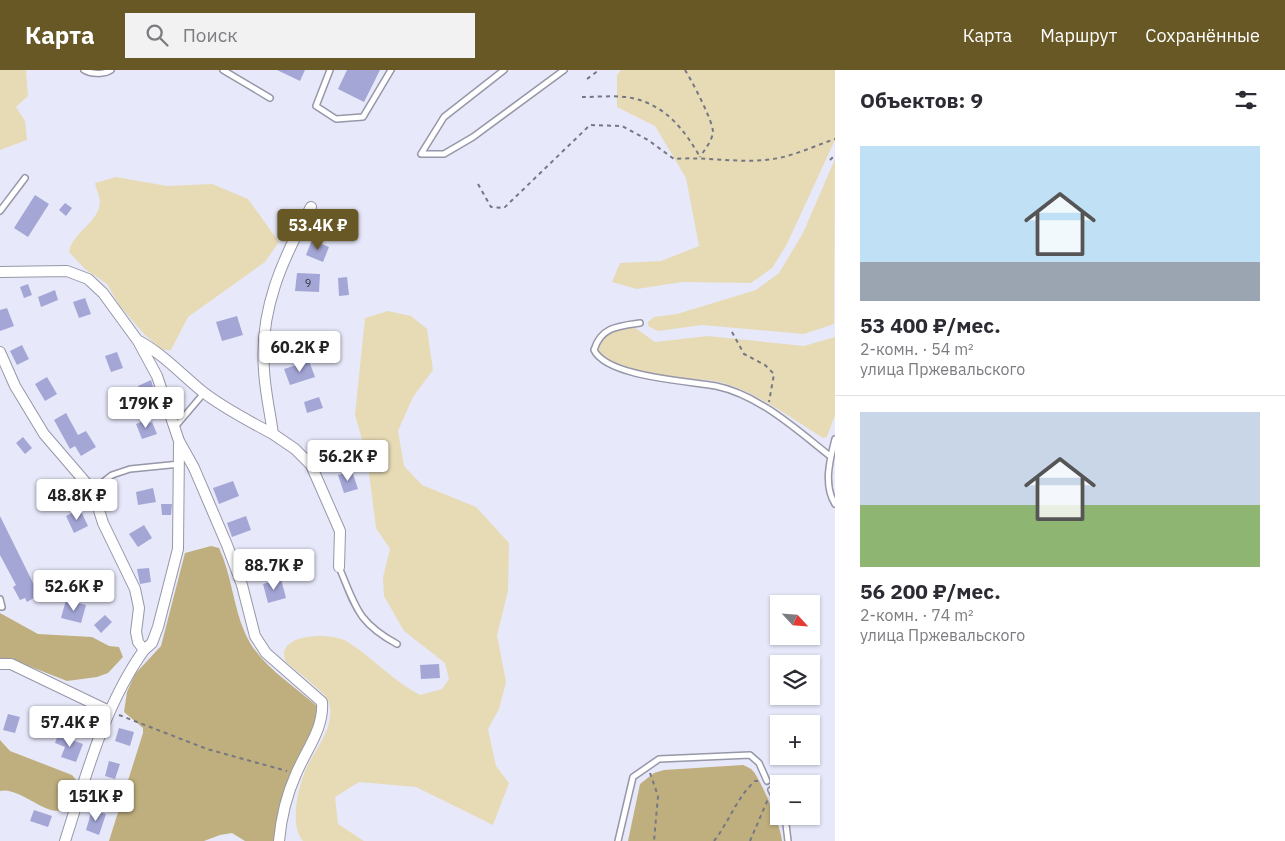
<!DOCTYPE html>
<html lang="ru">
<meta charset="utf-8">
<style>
:root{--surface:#fff;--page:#f2f2f3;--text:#2b2b33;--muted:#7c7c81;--line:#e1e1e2;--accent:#675825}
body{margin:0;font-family:"IBM Plex Sans",sans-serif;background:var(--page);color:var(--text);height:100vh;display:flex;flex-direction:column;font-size:19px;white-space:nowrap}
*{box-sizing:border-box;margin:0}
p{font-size:16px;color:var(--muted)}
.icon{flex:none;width:28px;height:28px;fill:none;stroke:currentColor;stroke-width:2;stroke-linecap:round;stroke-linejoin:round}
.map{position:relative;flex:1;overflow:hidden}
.panel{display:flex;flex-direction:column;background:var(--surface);width:450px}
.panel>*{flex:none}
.needle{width:32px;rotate:116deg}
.controls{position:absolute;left:770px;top:525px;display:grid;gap:10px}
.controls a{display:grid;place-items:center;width:50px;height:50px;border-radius:0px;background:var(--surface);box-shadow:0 1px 4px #0004;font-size:25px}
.price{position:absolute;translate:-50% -42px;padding:0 11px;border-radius:5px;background:#fff;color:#222;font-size:16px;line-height:32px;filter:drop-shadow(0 1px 2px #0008)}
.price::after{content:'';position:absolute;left:50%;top:30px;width:15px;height:11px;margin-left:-8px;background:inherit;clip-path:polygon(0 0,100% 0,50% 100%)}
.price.on{background:var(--accent);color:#fff}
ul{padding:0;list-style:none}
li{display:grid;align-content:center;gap:10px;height:265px;padding:0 25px}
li+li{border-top:1px solid var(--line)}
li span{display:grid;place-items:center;height:155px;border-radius:0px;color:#555}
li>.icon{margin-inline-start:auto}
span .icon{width:90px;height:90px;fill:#fffc;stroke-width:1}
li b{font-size:21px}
h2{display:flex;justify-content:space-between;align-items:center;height:60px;padding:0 25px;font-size:21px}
header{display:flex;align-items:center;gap:30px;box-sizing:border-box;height:70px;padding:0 25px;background:var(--accent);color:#fff}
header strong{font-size:24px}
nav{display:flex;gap:28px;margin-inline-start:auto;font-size:18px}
.search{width:350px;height:45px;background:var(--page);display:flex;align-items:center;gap:12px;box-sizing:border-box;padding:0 18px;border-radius:0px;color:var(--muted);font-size:19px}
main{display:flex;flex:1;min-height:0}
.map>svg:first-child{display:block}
.green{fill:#e7dbb6}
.forest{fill:#bfaf7e}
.building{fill:#a4a6d6}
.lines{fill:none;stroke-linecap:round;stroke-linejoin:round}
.lane-casing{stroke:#9697a8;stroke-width:8}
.street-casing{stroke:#9697a8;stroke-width:12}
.path{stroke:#767783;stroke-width:2;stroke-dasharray:4 4;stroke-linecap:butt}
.lane{stroke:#fff;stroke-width:5}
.street{stroke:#fff;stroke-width:10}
.labels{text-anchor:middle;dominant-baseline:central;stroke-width:4;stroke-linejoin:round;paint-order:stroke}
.number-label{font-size:11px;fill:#323243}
</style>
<header>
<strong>Карта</strong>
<div class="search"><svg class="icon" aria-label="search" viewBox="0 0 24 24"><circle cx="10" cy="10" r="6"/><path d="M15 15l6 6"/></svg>Поиск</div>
<nav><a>Карта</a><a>Маршрут</a><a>Сохранённые</a></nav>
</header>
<main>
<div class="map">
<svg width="835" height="771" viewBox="0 0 835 771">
<rect width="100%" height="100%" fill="#e7e8fa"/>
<path class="green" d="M0 0H26L28 26 16 37 25 51 27 70 0 80Z
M621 0H835V70L786 176 772 198 751 213 682 212 637 219 612 212 620 193 661 191 699 176 686 108 655 56 617 37V5Z
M835 89 834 254 804 264 702 255 658 261 648 256V252L654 247 677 244 756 220 779 203 803 163Z
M116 107 167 116 212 114 248 129 279 172 265 192 188 247 171 280H163L145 265 119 235 107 214 85 199 69 182C72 162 99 153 100 132 100 127 96 119 95 113Z
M388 241 411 246 427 259 433 300 413 327 398 361 404 396 422 415 476 437 509 473 508 521 497 565 506 612 499 639 488 659 496 696 509 713 493 755 416 717 359 712 335 727 338 754 364 771H303C289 756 298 719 305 701 314 680 338 655 328 630 325 623 294 599 286 592 282 583 284 577 292 572 305 564 335 564 348 572 373 588 393 611 420 625L442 619 449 609 445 593 404 561 384 526 383 507 390 479 376 458 367 387 355 345 365 248Z
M634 257 655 272 708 266 804 276 835 267V345L827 367 823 368C789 347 755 320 715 311 705 309 695 310 685 309 657 305 624 299 600 286 592 264 618 259 634 257Z"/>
<path class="forest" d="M211 476 219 478C232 506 233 536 245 563 258 594 293 615 318 637L319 645 275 771H245L232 763 220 765 204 771H109L143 663V658L124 642 127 622 135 604 161 576 185 483Z
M0 543 38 564 92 567 109 576 119 577 123 587 108 603 97 607 67 611 11 589 0 590Z
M0 670 10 681 72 705 76 710C77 717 73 723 71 729 59 762 23 715 0 721Z
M743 695C747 697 751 698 753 701 761 710 782 759 782 771H628L640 714 654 703 664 700Z"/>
<path class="building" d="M277 0H305L300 11Z
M347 0H380L364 32 338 19Z
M35 125 49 134 28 167 14 158Z
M65 133 72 138 66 146 59 140Z
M312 170 329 177 323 192 306 185Z
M297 203 320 204 319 222 295 221Z
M347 207 349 225 339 226 338 208Z
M28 214 32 225 24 228 20 217Z
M55 220 58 230 41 237 38 227Z
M85 228 91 244 79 248 73 232Z
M7 238 14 256 0 261V240Z
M237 246 243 265 222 271 216 252Z
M22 275 29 289 17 295 10 281Z
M117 282 123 298 111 302 105 286Z
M309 291 315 307 290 315 284 299Z
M47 307 57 324 45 331 35 314Z
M151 310 154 320 142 325 138 316Z
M319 327 323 338 307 343 304 332Z
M66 343 78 365 86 361 96 377 81 386 75 376 70 379 54 350Z
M148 349 150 353 152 352 157 364 142 369 136 354Z
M23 367 32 378 25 384 16 373Z
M352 401 358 419 344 423 338 405Z
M233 411 239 426 219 434 213 418Z
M153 418 156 432 138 435 136 422Z
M161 434H172L171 445H162Z
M80 439 88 456 74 463 66 446Z
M0 446 39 525 27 532 25 528 20 530 13 517 16 515 0 485Z
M246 446 251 460 232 467 227 453Z
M144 455 152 468 138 477 129 464Z
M149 498 151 512 140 514 137 499Z
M281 509 286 528 268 533 263 514Z
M66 530 86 535 81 553 61 548Z
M105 545 112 552 101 563 94 555Z
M439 594 440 608 421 609 420 595Z
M80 638 92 642 88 656 76 652Z
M8 644 20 647 15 663 3 660Z
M119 658 134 662 130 676 115 671Z
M58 665 83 674 76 692 61 687 65 677 55 673Z
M109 691 120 694 115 709 105 706Z
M34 740 52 746 48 757 30 751Z
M92 740 106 744 99 765 86 760Z"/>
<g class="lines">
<g class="lane-casing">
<path id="lane" d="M84 0C90 4 104 5 111 0
M223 0 270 28
M330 0 316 36 336 49 363 47 391 0
M504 0 444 47 421 84H444L473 67 564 0
M0 141 25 108
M640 253C618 256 601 257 594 280 607 307 688 311 716 316 759 325 797 360 830 386
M175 357 204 323
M835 369C830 389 823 415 835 434
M93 420 112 405 130 399 180 394
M339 497C356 537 357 552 397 574
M0 529 2 537
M771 720 779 734
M785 746 788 771
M618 771 633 707 659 689 750 685 759 693 767 711"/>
</g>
<g class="street-casing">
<path id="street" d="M311 137C283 188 259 240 264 300 265 321 270 342 273 364L295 379 311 395 340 461 339 497
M0 202 67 201 88 209 103 223 138 271 157 306 179 371 194 398 227 475 242 515 255 566 266 583 322 632C324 659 306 680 296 704 287 724 281 749 279 771
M139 271C163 284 182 305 203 322 225 339 249 351 273 364
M0 282 15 316 44 364 93 421 103 453 135 519 139 538 136 562 138 572 144 580C104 636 86 706 65 771
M144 580 152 573 158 557 178 479 179 374
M0 594H11L109 641"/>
</g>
<path class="path" d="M685 0C692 11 713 51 713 62 712 71 705 79 700 87
M587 9 599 0
M582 27C598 27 617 25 632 28 665 35 684 59 700 87
M830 90 835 85
M478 114 491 137 504 138 590 55 622 56 648 70 674 89C708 86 745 95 779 88 798 84 817 75 835 69
M732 262 744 284 765 295 774 304 769 332
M119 645 207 679 287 701
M650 703 658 726 654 771
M714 771C729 752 737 727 755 711H759
M750 771 768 729"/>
<use href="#lane" class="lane"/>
<use href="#street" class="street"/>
</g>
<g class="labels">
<g class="number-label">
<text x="308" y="213">9</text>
</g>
</g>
</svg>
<div class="controls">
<a><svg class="needle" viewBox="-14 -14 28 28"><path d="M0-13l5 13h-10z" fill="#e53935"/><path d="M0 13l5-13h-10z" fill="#7c7c81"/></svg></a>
<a><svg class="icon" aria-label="layers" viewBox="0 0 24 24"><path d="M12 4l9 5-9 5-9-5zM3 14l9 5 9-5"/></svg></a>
<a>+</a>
<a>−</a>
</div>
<b class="price on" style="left:318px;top:181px">53.4K ₽</b>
<b class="price" style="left:300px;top:303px">60.2K ₽</b>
<b class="price" style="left:146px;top:359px">179K ₽</b>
<b class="price" style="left:348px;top:412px">56.2K ₽</b>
<b class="price" style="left:77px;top:451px">48.8K ₽</b>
<b class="price" style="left:274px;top:521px">88.7K ₽</b>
<b class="price" style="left:74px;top:542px">52.6K ₽</b>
<b class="price" style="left:70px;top:678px">57.4K ₽</b>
<b class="price" style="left:96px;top:752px">151K ₽</b>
</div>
<section class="panel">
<h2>Объектов: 9<svg class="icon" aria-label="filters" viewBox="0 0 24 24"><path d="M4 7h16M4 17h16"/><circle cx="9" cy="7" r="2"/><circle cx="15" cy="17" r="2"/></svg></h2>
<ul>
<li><span style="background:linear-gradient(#bfe0f5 75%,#9aa5b1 0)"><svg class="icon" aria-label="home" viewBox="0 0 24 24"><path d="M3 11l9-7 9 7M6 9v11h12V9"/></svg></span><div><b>53 400 ₽/мес.</b><p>2-комн. · 54 m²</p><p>улица Пржевальского</p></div></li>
<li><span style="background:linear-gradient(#c9d6e8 60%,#8fb573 0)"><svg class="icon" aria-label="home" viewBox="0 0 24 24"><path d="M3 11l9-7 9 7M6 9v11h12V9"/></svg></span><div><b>56 200 ₽/мес.</b><p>2-комн. · 74 m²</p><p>улица Пржевальского</p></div></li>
</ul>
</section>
</main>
